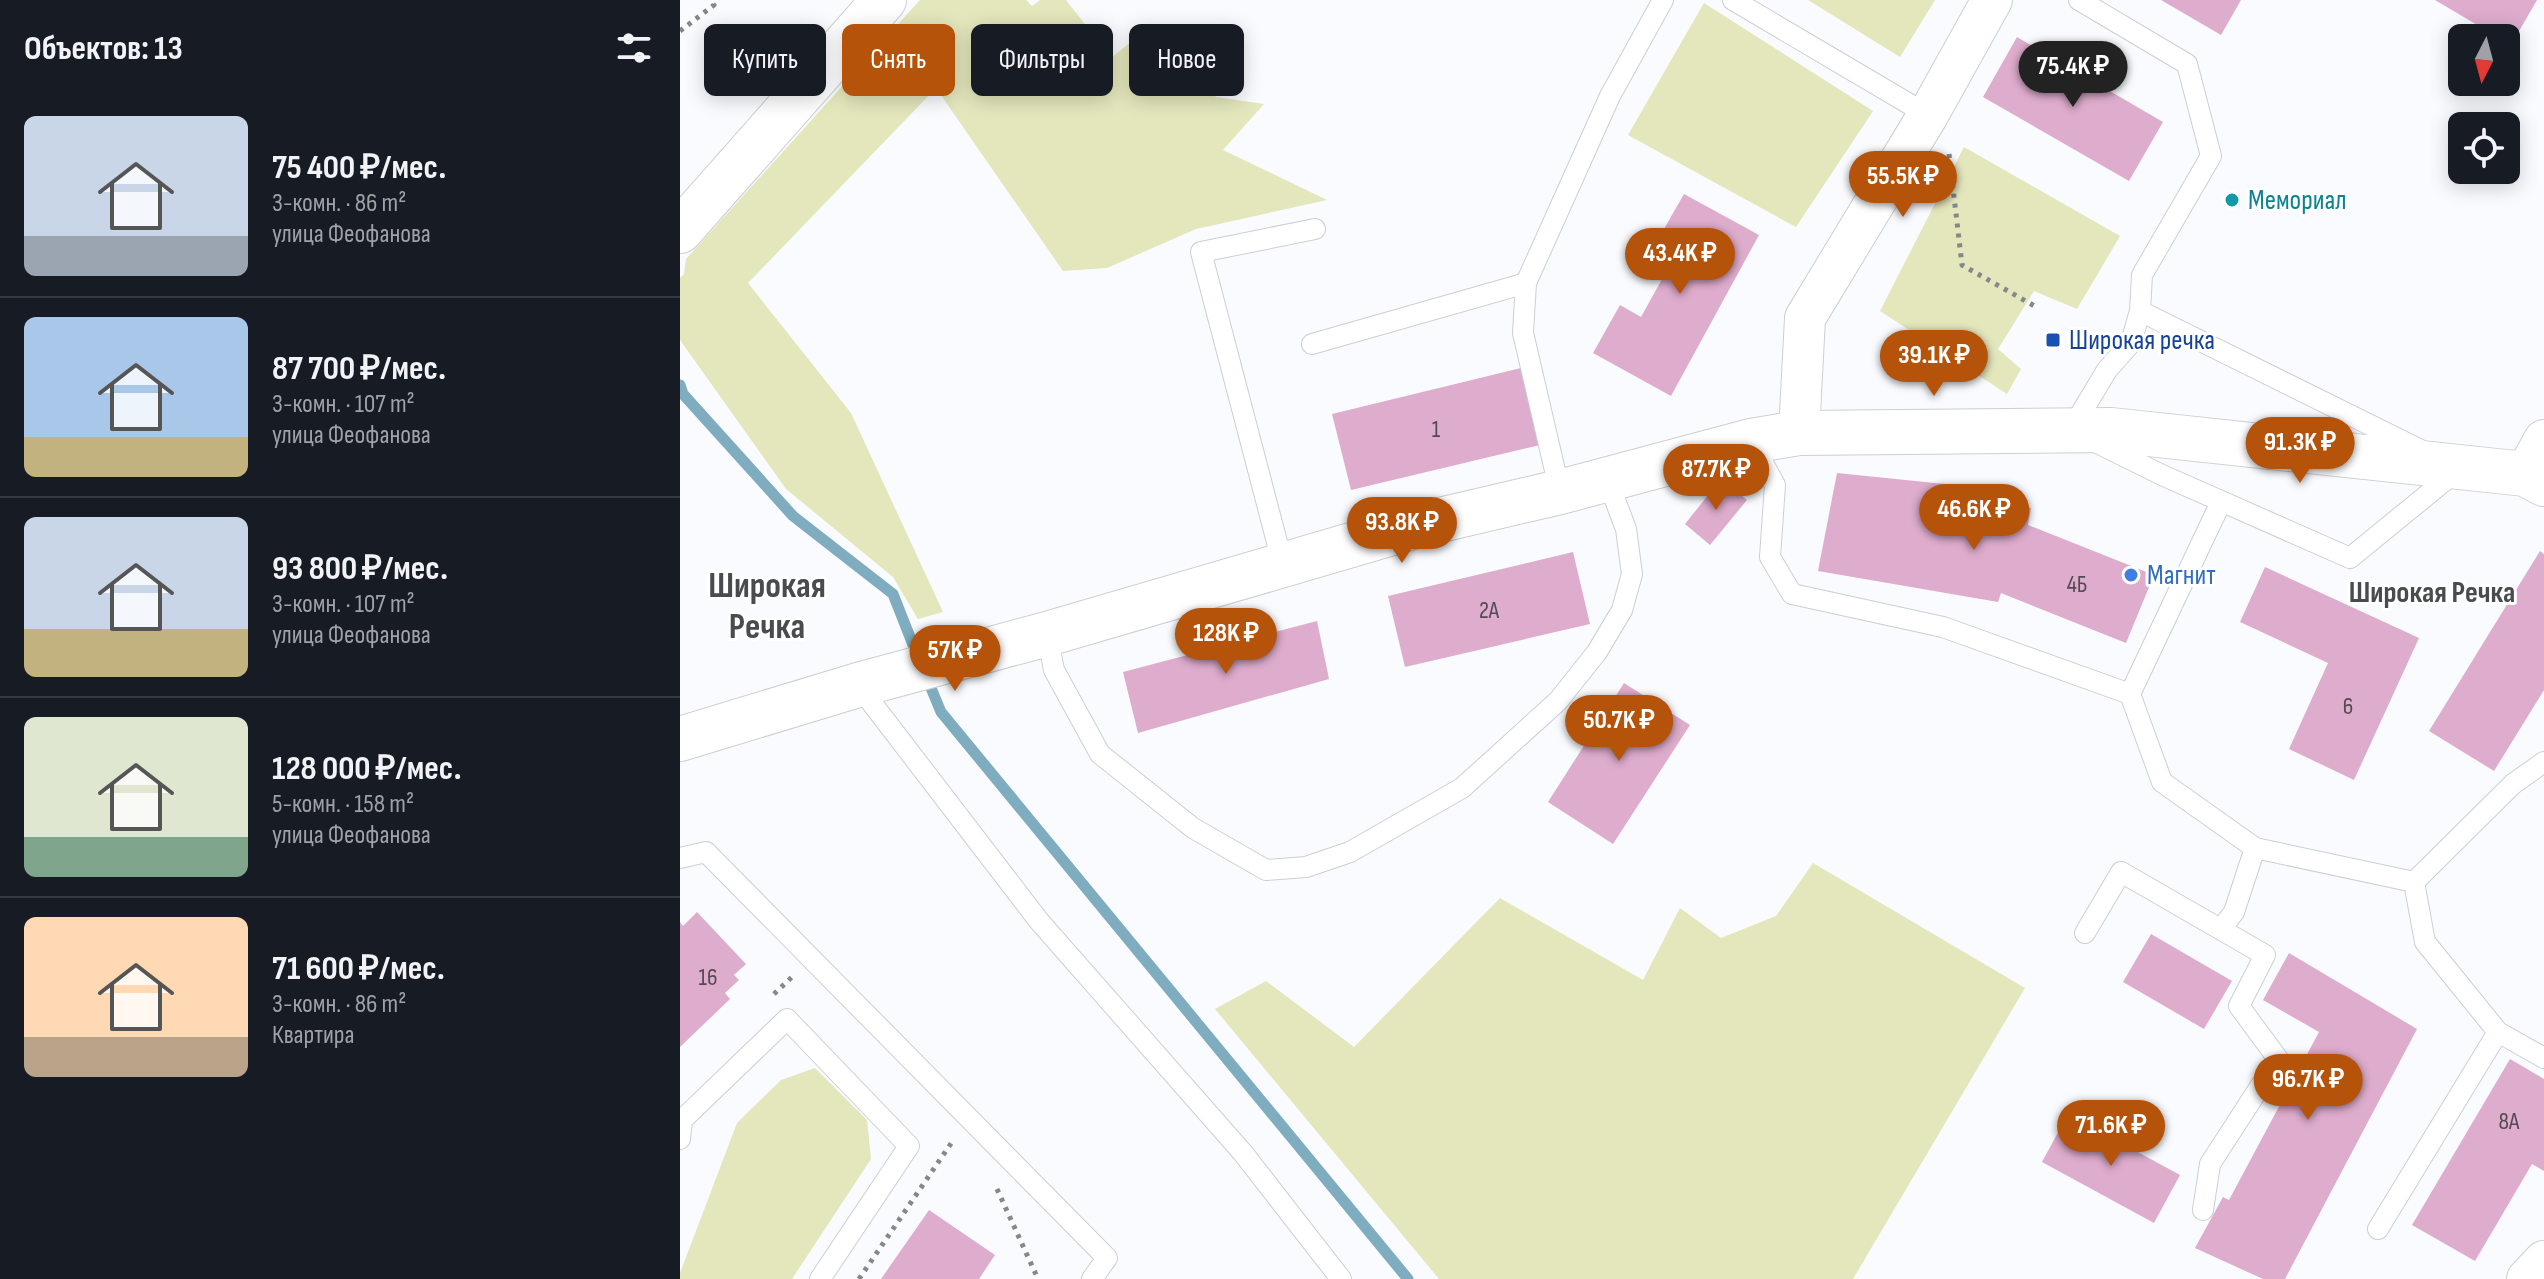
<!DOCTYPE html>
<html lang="ru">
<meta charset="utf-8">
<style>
:root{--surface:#171b24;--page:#242831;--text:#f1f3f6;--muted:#9ea1a6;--line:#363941;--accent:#b45309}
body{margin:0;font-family:"Sofia Sans Condensed",sans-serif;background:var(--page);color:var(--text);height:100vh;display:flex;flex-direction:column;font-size:30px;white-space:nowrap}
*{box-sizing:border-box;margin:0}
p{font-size:26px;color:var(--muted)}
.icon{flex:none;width:44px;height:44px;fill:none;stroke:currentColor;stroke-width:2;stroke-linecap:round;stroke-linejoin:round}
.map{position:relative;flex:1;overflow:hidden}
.sheet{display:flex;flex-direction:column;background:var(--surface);width:680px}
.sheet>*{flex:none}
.top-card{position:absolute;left:24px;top:24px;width:760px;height:72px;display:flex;gap:16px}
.needle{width:52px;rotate:186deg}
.tools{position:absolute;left:1768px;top:24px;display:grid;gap:16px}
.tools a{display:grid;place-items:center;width:72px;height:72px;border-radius:12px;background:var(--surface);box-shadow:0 4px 20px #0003;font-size:40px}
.price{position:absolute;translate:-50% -68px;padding:0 18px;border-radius:28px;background:var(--accent);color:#fff;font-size:26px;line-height:52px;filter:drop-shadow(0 2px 4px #0008)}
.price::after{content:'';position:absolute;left:50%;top:48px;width:24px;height:18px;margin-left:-12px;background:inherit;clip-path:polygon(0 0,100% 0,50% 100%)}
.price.selected{background:#222;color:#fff}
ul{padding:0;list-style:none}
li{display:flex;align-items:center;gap:24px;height:200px;padding:0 24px}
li+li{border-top:2px solid var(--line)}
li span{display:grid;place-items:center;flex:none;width:224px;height:160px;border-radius:12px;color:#555}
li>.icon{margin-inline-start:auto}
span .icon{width:96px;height:96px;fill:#fffc;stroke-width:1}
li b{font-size:34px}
h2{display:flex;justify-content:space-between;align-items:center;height:96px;padding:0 24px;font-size:34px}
.tag{padding:0 28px;border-radius:12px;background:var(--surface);box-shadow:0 4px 20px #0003;font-size:28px;line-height:72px}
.tag.selected{background:var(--accent);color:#fff}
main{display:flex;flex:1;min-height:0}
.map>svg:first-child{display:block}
.green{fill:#e4e6bc}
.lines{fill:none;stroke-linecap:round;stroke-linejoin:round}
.stream{stroke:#7facbf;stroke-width:11}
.building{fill:#deaccd}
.service-casing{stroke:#cccfd2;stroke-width:22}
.minor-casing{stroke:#cccfd2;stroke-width:42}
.tertiary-casing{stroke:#cccfd2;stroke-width:46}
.secondary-casing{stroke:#cccfd2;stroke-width:46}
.path{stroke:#868789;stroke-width:5;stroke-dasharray:4 6;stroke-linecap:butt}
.service{stroke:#fff;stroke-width:20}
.minor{stroke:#fff;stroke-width:40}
.tertiary{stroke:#fff;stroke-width:44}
.secondary{stroke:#fff;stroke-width:44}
.culture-dot{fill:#0f9aa8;stroke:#fff;stroke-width:3}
.transit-dot{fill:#1a4fb4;stroke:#fff;stroke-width:3}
.shop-dot{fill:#3f7fe0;stroke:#fff;stroke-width:3}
.labels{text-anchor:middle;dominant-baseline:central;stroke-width:6;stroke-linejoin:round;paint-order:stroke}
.number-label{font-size:24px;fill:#554952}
.culture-label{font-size:28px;fill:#0d838f;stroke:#fff;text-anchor:start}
.transit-label{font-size:28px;fill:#164399;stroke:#fff;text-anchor:start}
.shop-label{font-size:28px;fill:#366cbe;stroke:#fff;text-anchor:start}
.neighbourhood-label{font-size:30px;font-weight:bold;fill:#494b4e;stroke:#fff}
.district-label{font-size:36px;font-weight:bold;fill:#494b4e;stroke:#fff}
</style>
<main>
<section class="sheet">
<h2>Объектов: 13<svg class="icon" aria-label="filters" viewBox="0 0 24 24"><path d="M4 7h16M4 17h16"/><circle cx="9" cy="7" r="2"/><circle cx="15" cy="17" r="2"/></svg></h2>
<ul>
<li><span style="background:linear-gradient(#c9d6e8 75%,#9aa5b1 0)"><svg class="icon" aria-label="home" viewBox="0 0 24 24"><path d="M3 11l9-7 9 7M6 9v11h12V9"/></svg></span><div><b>75 400 ₽/мес.</b><p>3-комн. · 86 m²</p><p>улица Феофанова</p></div></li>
<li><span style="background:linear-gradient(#a9c7e8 75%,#c2b280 0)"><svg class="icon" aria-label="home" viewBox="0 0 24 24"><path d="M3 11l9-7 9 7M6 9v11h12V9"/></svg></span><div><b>87 700 ₽/мес.</b><p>3-комн. · 107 m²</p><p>улица Феофанова</p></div></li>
<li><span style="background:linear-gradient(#c9d6e8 70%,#c2b280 0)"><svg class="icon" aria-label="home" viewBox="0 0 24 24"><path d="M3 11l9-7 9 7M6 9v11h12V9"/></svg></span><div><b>93 800 ₽/мес.</b><p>3-комн. · 107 m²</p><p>улица Феофанова</p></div></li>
<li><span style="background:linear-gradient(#dfe7d0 75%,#7fa58c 0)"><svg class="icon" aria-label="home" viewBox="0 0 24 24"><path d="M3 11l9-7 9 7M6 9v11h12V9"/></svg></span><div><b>128 000 ₽/мес.</b><p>5-комн. · 158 m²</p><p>улица Феофанова</p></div></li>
<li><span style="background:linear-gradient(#ffd9b3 75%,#b9a48a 0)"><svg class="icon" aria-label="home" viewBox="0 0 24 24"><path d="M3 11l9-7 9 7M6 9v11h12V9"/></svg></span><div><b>71 600 ₽/мес.</b><p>3-комн. · 86 m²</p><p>Квартира</p></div></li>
</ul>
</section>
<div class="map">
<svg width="1864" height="1279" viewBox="0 0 1864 1279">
<rect width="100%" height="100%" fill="#f9fbfe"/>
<path class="green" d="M240 0H346L352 6 360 0H386L422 46 395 68 405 78 455 39 506 56 536 97 584 104 543 150 647 200 516 229 427 268 383 271 256 88 68 283 171 413 263 612 238 619 213 577 106 489 0 340V278L4 274 6 259Z
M1128 0H1255L1220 57Z
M1024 3 1193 111 1116 227 948 135Z
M1284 147 1440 236 1397 309 1354 291 1318 349 1341 369 1327 394 1200 311Z
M1133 863 1345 988 1173 1279H759L535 1009 586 981 674 1047 820 898 963 980 1000 908 1041 938 1096 916Z
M135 1068 187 1120 191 1159 112 1279H0V1273L57 1123 101 1080Z"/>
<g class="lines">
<path class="stream" d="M0 385 3 394 113 516 213 594 239 660
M246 676 261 712 728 1279"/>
</g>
<path class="building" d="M1481 0H1561L1541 35Z
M1755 0H1857L1831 45 1826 42V38H1819Z
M1337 37 1483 122 1449 181 1303 97Z
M1004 194 1079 235 991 396 913 353 940 305 961 317 992 261 972 250Z
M841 368 860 445 671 490 652 414Z
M1157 473 1284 486 1351 508 1348 525 1474 575 1446 643 1321 593 1318 602 1138 571Z
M1041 479 1067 500 1030 545 1005 524Z
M1860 551 1864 554V690L1814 771 1749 731Z
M893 552 910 624 725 667 708 596Z
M1585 567 1739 638 1674 780 1609 749 1648 663 1560 622Z
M637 621 649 679 458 733 443 672Z
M944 683 1010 725 933 844 868 802Z
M17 912 66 964 54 975 59 980 45 993 50 999 0 1047V922L3 926Z
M1471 934 1552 981 1524 1029 1443 982Z
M1609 953 1737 1029 1605 1279H1583L1515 1248 1543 1197 1549 1200 1639 1032 1583 1000Z
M1830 1059 1864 1079V1171L1852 1164 1795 1261 1732 1225Z
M1388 1114 1500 1175 1474 1223 1362 1162Z
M249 1210 315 1255 299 1279H201Z"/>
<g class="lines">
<g class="service-casing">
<path id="service" d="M1053 0 1248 115
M1399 0 1507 64 1531 156 1462 275 1460 311
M846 283 843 333 880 492
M1460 311 1779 469 1670 558 1482 475 1391 430 1427 370 1451 343Z
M632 344 846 283 930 96 983 0
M1071 441 1095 485 1090 557 1112 594 1263 627 1450 694 1482 782 1575 848 1734 882 1833 784 1864 762
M603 565 521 252 635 229
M367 634 374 670 420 754 513 828 586 870 626 867 670 852 782 788 878 701 917 652 942 610 952 574 946 529 927 479
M178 685 359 921 563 1153 661 1279
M1450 694 1541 502
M0 858 26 852 427 1258 412 1279
M1541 929 1554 912 1575 848
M1405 933 1441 872 1585 955 1559 1006 1598 1059 1530 1164 1523 1210
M1818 1032 1864 1058
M0 1139 2 1120 107 1019 229 1146 140 1279
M1698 1229 1818 1032 1745 942 1734 882"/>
</g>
<g class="minor-casing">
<path id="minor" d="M1119 433 1125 318 1248 115 1312 0
M1845 474 1864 440
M1847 1279 1864 1261"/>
</g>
<g class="tertiary-casing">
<path id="tertiary" d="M0 739 178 685 367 634 743 524 880 492 1071 441 1119 433 1431 430 1845 474 1864 484"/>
</g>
<g class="secondary-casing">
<path id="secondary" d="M0 231 204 0"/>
</g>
<path class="path" d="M0 31 34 5 30 0
M1269 154 1282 265 1358 308
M94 994 113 976
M317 1189 358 1279
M179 1279 274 1139"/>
<use href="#service" class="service"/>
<use href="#minor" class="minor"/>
<use href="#tertiary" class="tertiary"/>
<use href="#secondary" class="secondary"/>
</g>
<circle class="culture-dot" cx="1552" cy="200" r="8"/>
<rect class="transit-dot" x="1365" y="332" width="16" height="16" rx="4"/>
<circle class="shop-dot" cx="1451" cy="575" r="8"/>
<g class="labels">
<g class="number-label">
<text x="756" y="429">1</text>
<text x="1397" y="584">4Б</text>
<text x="809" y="610">2А</text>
<text x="1668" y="706">6</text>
<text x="28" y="977">16</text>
<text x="1829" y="1121">8А</text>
</g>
<g class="culture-label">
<text x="1568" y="200">Мемориал</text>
</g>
<g class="transit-label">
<text x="1389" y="340">Широкая речка</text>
</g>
<g class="shop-label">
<text x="1467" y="575">Магнит</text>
</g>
<g class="neighbourhood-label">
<text x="1752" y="593">Широкая Речка</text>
</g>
<g class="district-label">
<text x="87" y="586">Широкая<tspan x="87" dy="41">Речка</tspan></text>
</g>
</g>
</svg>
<div class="tools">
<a><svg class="needle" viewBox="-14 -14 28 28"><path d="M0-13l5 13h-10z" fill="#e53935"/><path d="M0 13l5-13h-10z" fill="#9ea1a6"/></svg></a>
<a><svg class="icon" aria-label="locate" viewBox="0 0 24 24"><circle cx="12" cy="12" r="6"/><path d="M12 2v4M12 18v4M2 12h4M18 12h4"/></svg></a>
</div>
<b class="price selected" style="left:1393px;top:109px">75.4K ₽</b>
<b class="price" style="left:1223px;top:219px">55.5K ₽</b>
<b class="price" style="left:1000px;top:296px">43.4K ₽</b>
<b class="price" style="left:1254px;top:398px">39.1K ₽</b>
<b class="price" style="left:1620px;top:485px">91.3K ₽</b>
<b class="price" style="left:1036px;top:512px">87.7K ₽</b>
<b class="price" style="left:1294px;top:552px">46.6K ₽</b>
<b class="price" style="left:722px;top:565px">93.8K ₽</b>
<b class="price" style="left:546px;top:676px">128K ₽</b>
<b class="price" style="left:275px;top:693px">57K ₽</b>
<b class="price" style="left:939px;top:763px">50.7K ₽</b>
<b class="price" style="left:1628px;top:1122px">96.7K ₽</b>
<b class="price" style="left:1431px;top:1168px">71.6K ₽</b>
<div class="top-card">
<a class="tag">Купить</a>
<a class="tag selected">Снять</a>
<a class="tag">Фильтры</a>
<a class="tag">Новое</a>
</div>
</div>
</main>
